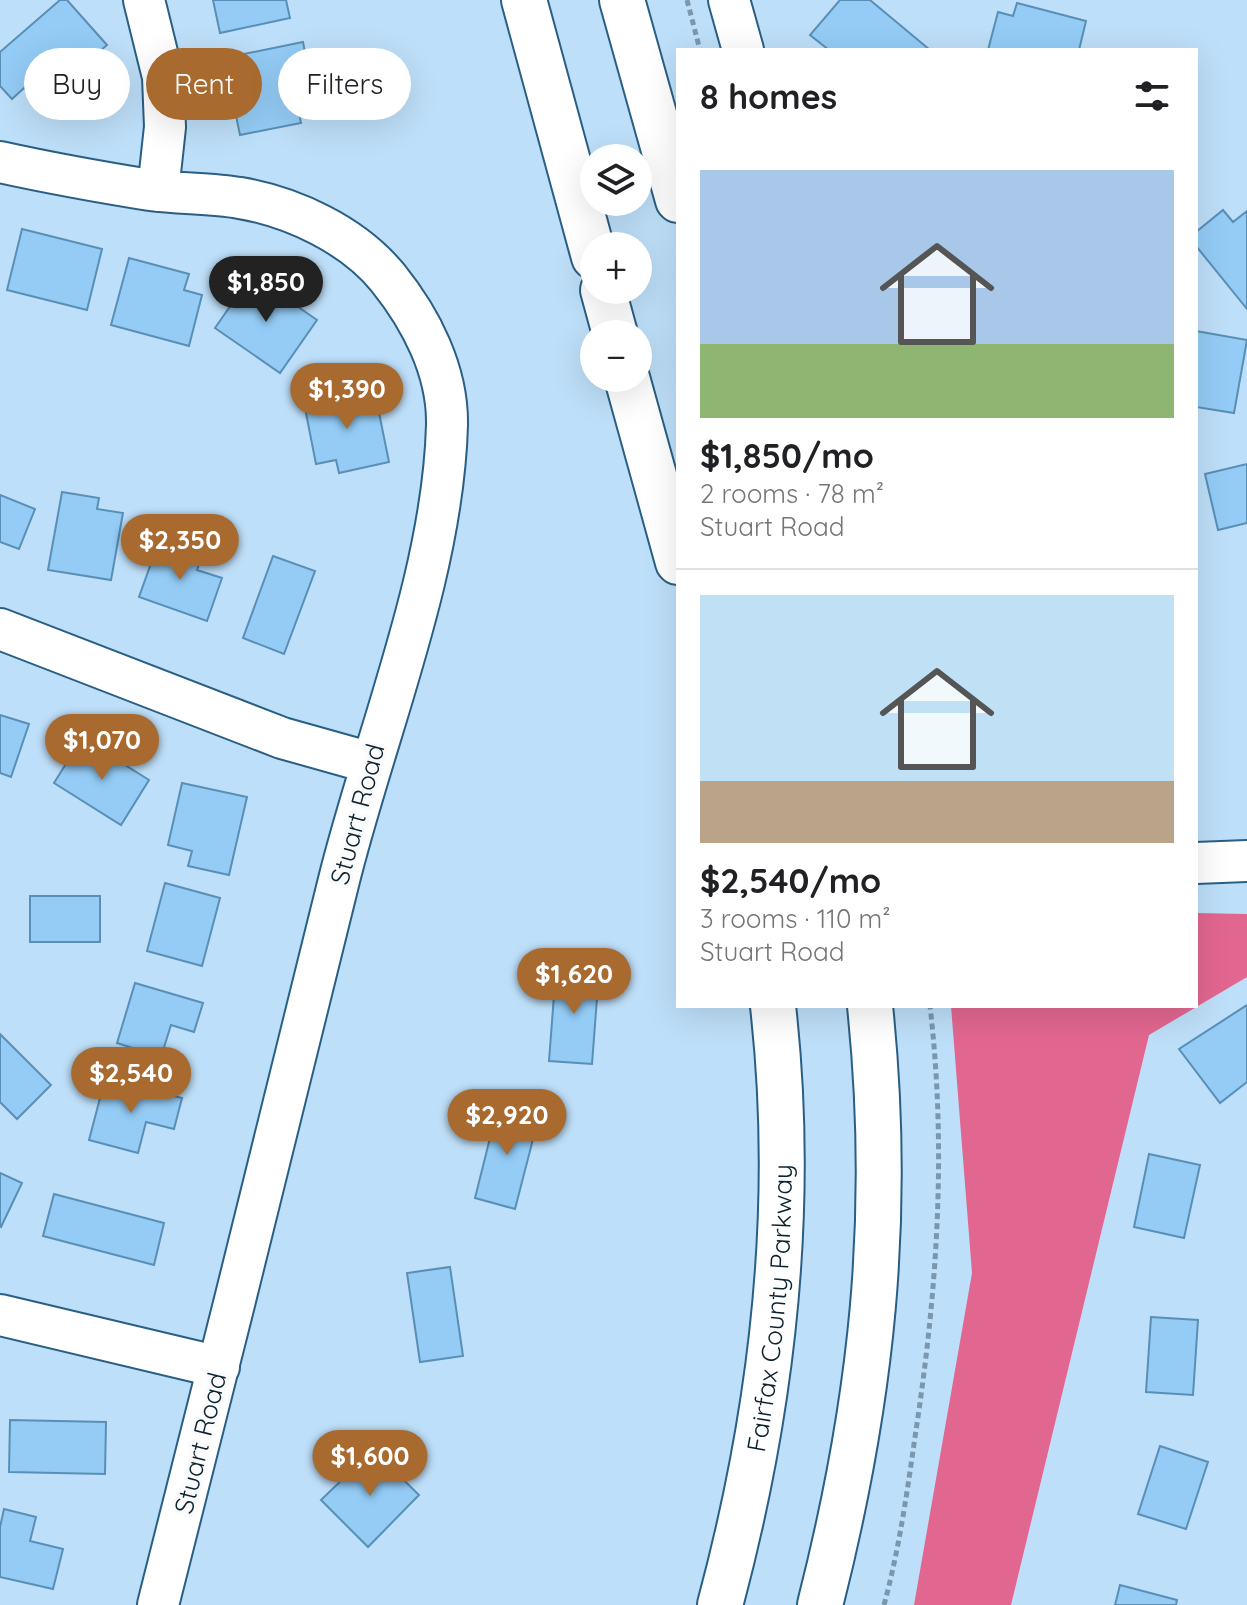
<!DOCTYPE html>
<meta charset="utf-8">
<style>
:root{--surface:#fff;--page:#f6f6f6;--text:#202124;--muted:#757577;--line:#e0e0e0;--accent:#a86a2f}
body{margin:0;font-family:Quicksand,sans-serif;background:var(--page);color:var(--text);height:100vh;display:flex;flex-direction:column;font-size:30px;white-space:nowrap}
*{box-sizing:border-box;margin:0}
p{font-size:26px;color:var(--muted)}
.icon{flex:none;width:44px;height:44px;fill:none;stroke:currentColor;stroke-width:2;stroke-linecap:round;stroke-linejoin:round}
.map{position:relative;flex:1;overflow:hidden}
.panel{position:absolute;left:676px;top:48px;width:522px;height:960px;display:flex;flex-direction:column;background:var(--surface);border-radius:0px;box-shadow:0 8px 32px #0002}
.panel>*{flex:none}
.top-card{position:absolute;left:24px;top:48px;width:532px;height:72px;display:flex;gap:16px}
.buttons{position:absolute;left:580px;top:144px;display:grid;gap:16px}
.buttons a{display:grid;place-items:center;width:72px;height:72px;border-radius:50%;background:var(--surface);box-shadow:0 8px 32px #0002;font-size:40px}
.price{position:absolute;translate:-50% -68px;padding:0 18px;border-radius:28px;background:var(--accent);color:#fff;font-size:26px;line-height:52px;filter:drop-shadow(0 2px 4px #0008)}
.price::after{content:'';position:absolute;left:50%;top:48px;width:24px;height:18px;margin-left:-12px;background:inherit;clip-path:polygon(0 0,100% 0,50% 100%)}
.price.current{background:#222;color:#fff}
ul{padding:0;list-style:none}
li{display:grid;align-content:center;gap:16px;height:424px;padding:0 24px}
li+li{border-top:2px solid var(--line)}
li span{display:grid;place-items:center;height:248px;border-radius:0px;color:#555}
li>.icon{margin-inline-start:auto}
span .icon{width:144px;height:144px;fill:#fffc;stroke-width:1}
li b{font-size:34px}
h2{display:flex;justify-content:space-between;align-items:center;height:96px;padding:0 24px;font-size:34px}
.pill{padding:0 28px;border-radius:36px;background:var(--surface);box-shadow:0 8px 32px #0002;font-size:28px;line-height:72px}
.pill.current{background:var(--accent);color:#fff}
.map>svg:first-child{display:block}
.forest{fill:#e26790}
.building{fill:#94ccf6;stroke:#598fb6;stroke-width:2}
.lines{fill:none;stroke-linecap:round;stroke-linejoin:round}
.minor-casing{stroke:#295f84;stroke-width:44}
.highway-casing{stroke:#295f84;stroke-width:48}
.path{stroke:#7a97ad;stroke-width:5;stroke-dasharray:6 4;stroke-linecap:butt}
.minor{stroke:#fff;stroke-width:40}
.highway{stroke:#fff;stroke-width:44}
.labels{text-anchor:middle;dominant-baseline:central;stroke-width:8;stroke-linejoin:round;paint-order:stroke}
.street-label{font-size:26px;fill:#0b2231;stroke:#fbfbfb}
</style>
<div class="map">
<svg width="1247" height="1605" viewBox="0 0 1247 1605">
<rect width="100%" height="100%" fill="#bedff9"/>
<path class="forest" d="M1196 913 1247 914V977L1149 1035 1011 1605H914L972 1273 951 1006H1196Z"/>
<path class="building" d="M60 0H67L107 45 39 105 24 88 12 99 0 86V52Z
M213 0H286L290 18 220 33Z
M840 0H870L930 50H829L810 35Z
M1017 3 1086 21 1079 50H988L998 12 1013 16Z
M303 42 315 105 298 108 301 123 240 135 224 58Z
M1223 210 1233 222 1247 211V309L1196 246V232Z
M22 229 102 249 87 310 7 290Z
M129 258 189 274 184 290 202 295 189 346 111 325Z
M252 275 317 320 280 373 215 328Z
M1196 331 1247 340 1234 413 1196 407Z
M374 388 389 462 339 473 336 460 316 464 304 403Z
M1247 464V523L1218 530 1205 474Z
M62 492 99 498 97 509 123 513 111 580 48 570Z
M0 495 35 509 19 549 0 542Z
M159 541 202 556 197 570 222 578 207 621 139 597Z
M273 556 315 571 284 654 243 638Z
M0 715 29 724 11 777 0 773Z
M82 738 149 780 121 825 54 783Z
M182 783 247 797 229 875 188 866 192 851 168 845Z
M165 883 220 898 202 966 147 951Z
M30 896H100V942H30Z
M556 969 599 972 592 1064 549 1061Z
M135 983 203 1003 194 1032 171 1025 161 1057 117 1043Z
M1247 1005V1082L1220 1103 1179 1049Z
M0 1034 51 1085 17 1119 0 1102Z
M105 1079 182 1098 174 1129 146 1122 138 1153 89 1140Z
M498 1106 539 1116 515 1209 475 1198Z
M1149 1154 1200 1165 1184 1238 1134 1227Z
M0 1173 22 1183 1 1227 0 1226Z
M54 1194 164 1223 154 1265 43 1236Z
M450 1267 463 1356 420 1362 407 1273Z
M1151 1317 1198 1320 1193 1395 1146 1392Z
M10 1420 106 1422 105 1474 9 1472Z
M1160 1446 1208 1462 1186 1529 1138 1514Z
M373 1450 419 1495 368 1547 321 1500Z
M4 1509 36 1517 30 1541 63 1549 53 1589 0 1577V1527Z
M1120 1585 1177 1600 1176 1605H1115Z"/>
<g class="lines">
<g class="minor-casing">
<path id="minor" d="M144 0 163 77 165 127 158 191
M729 0 743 50
M0 162C50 173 100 182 150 190 180 194 211 193 240 198 293 207 353 235 388 278 421 319 448 371 447 425 443 575 375 735 339 880 279 1121 220 1364 158 1605
M0 629 282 738 371 763
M1196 863 1247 861
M0 1315 219 1367"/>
</g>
<g class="highway-casing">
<g id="highway">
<path d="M524 0 594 257"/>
<path d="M622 0 678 200"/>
<path d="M603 290 615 334"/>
<path d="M627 378 678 562"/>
<path id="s1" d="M720 1605C773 1408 796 1209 773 1006"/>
<path d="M820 1605C872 1401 892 1217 870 1006"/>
</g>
</g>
<path class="path" d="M687 0 700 50
M884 1605C899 1550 907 1493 915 1437 937 1293 947 1152 930 1006"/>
<use href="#minor" class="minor"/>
<use href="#highway" class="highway"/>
</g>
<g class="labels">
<g class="street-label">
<text transform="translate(357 814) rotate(-75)">Stuart Road</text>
<text stroke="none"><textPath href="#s1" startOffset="302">Fairfax County Parkway</textPath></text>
<text transform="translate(200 1443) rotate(-76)">Stuart Road</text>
</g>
</g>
</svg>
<div class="buttons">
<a><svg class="icon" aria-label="layers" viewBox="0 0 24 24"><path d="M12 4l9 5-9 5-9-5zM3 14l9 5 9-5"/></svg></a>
<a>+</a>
<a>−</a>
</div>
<b class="price current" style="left:266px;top:324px">$1,850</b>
<b class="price" style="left:347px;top:431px">$1,390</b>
<b class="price" style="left:180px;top:582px">$2,350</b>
<b class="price" style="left:102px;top:782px">$1,070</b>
<b class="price" style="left:574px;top:1016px">$1,620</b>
<b class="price" style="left:131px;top:1115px">$2,540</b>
<b class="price" style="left:507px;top:1157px">$2,920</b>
<b class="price" style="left:370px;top:1498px">$1,600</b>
<div class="top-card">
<a class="pill">Buy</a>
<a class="pill current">Rent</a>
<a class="pill">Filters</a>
</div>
<section class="panel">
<h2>8 homes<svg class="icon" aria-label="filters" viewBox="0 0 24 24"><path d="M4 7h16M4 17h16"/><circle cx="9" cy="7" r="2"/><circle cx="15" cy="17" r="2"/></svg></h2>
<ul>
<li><span style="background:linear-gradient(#a9c7e8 70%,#8fb573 0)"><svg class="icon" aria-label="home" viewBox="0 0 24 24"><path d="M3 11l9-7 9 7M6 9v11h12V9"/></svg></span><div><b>$1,850/mo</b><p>2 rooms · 78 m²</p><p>Stuart Road</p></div></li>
<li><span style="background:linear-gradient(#bfe0f5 75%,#b9a48a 0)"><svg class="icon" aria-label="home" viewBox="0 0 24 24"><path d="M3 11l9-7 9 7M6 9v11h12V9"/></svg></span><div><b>$2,540/mo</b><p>3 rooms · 110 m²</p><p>Stuart Road</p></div></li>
</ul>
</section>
</div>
